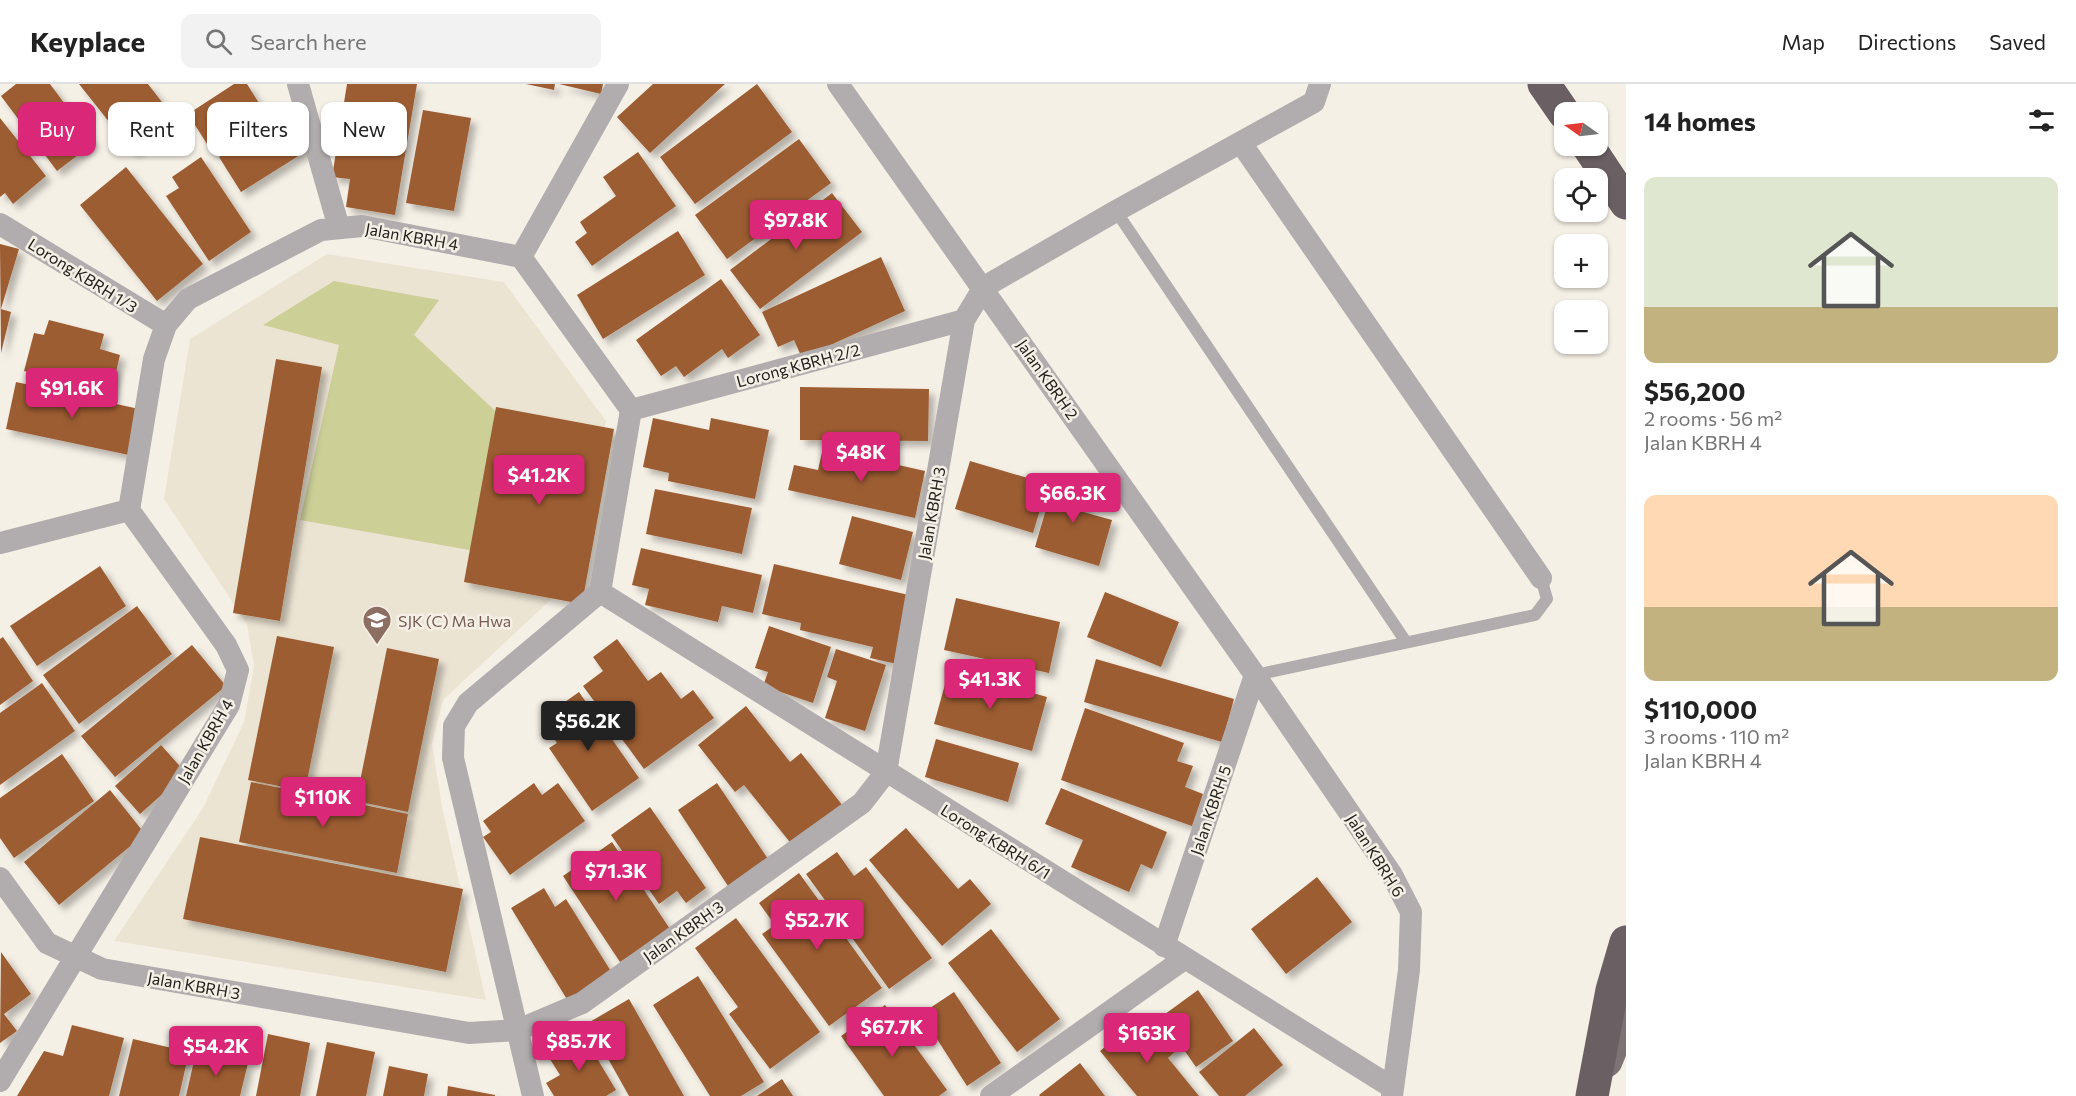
<!DOCTYPE html>
<meta charset="utf-8">
<style>
:root{--surface:#fff;--page:#f2f2f2;--text:#222;--muted:#767676;--line:#e0e0e0;--accent:#db2777}
body{margin:0;font-family:Commissioner,sans-serif;background:var(--page);color:var(--text);height:100vh;display:flex;flex-direction:column;font-size:22px;white-space:nowrap}
*{box-sizing:border-box;margin:0}
p{font-size:20px;color:var(--muted)}
.icon{flex:none;width:33px;height:33px;fill:none;stroke:currentColor;stroke-width:2;stroke-linecap:round;stroke-linejoin:round}
.map{position:relative;flex:1;overflow:hidden}
.details{display:flex;flex-direction:column;background:var(--surface);width:450px}
.details>*{flex:none}
.banner{position:absolute;left:18px;top:18px;width:570px;height:54px;display:flex;gap:12px}
.needle{width:39px;rotate:284deg}
.buttons{position:absolute;left:1554px;top:18px;display:grid;gap:12px}
.buttons a{display:grid;place-items:center;width:54px;height:54px;border-radius:12px;background:var(--surface);box-shadow:0 2px 4px #0004;font-size:30px}
.price{position:absolute;translate:-50% -51px;padding:0 14px;border-radius:6px;background:var(--accent);color:#fff;font-size:20px;line-height:39px;filter:drop-shadow(0 2px 3px #0008)}
.price::after{content:'';position:absolute;left:50%;top:36px;width:18px;height:14px;margin-left:-9px;background:inherit;clip-path:polygon(0 0,100% 0,50% 100%)}
.price.on{background:#222;color:#fff}
ul{padding:0;list-style:none}
li{display:grid;align-content:center;gap:12px;height:318px;padding:0 18px}
li span{display:grid;place-items:center;height:186px;border-radius:12px;color:#555}
li>.icon{margin-inline-start:auto}
span .icon{width:108px;height:108px;fill:#fffc;stroke-width:1}
li b{font-size:26px}
h2{display:flex;justify-content:space-between;align-items:center;height:72px;padding:0 18px;font-size:26px}
.pill{padding:0 21px;border-radius:12px;background:var(--surface);box-shadow:0 2px 4px #0004;font-size:21px;line-height:54px}
.pill.on{background:var(--accent);color:#fff}
header{display:flex;align-items:center;gap:36px;box-sizing:border-box;height:84px;padding:0 30px;background:var(--surface);border-bottom:2px solid var(--line)}
header strong{font-size:28px}
nav{display:flex;gap:33px;margin-inline-start:auto;font-size:21px}
.search{width:420px;height:54px;background:var(--page);display:flex;align-items:center;gap:15px;box-sizing:border-box;padding:0 21px;border-radius:12px;color:var(--muted);font-size:22px}
main{display:flex;flex:1;min-height:0}
.map>svg:first-child{display:block}
.built{fill:#ece4d3}
.green{fill:#ccd097}
.building{fill:#9d5d32;filter:url(#shadow)}
.lines{fill:none;stroke-linecap:round;stroke-linejoin:round}
.lane{stroke:#b1acad;stroke-width:12}
.street{stroke:#b1acad;stroke-width:22}
.primary{stroke:#7d7375;stroke-width:33}
.highway{stroke:#6a5f62;stroke-width:33}
.labels{text-anchor:middle;dominant-baseline:central;stroke-width:5;stroke-linejoin:round;paint-order:stroke}
.street-label{font-size:16px;fill:#22211d;stroke:#f5f0e6}
.education-label{font-size:16px;fill:#785e54;stroke:#f5f0e6;text-anchor:start}
</style>
<header>
<strong>Keyplace</strong>
<div class="search"><svg class="icon" aria-label="search" viewBox="0 0 24 24"><circle cx="10" cy="10" r="6"/><path d="M15 15l6 6"/></svg>Search here</div>
<nav><a>Map</a><a>Directions</a><a>Saved</a></nav>
</header>
<main>
<div class="map">
<svg width="1626" height="1012" viewBox="0 0 1626 1012">
<defs>
<filter id="shadow"><feDropShadow dx="5.5" dy="5.5" stdDeviation="3" flood-color="#0004"/></filter>
</defs>
<rect width="100%" height="100%" fill="#f5f0e6"/>
<path class="built" d="M327 170 504 198 606 337 572 496 443 616 432 660 442 723 486 916 114 857 203 724 244 638 254 582 247 540 164 415 190 255Z"/>
<path class="green" d="M334 197 439 216 414 251 504 335 475 467 300 436 339 261 263 241Z"/>
<path class="building" d="M16 0H50L94 59 57 87 1 12Z
M79 0H148L175 35 133 68Z
M234 0H247L269 35 214 71 188 30Z
M347 0H417L395 131 346 123 350 95 332 93Z
M526 0H555L554 6Z
M559 0H603L601 10Z
M653 0H725L650 69 617 33Z
M757 0 792 48 695 120 660 73Z
M423 26 471 34 454 127 406 119Z
M286 31 308 66 241 108 219 73Z
M0 34 46 92 13 120 5 109 0 113Z
M799 55 831 99 727 175 695 131Z
M638 68 676 122 592 182 575 158 587 149 580 138 616 112 603 93Z
M201 73 251 148 209 177 166 112 179 104 172 93Z
M126 83 203 180 157 217 80 121Z
M832 109 862 148 760 225 730 186Z
M678 147 705 191 603 255 577 211Z
M0 160 19 165 1 225 11 228 1 269Z
M881 173 905 227 802 274 794 256 778 263 762 228Z
M721 195 760 251 728 274 722 265 684 293 676 282 661 292 636 256Z
M49 236 104 250 100 265 120 271 111 309 24 287 34 249 44 251Z
M276 275 322 283 280 537 233 529Z
M16 298 139 325 129 371 6 345Z
M800 303 929 305 928 357 800 356Z
M496 323 614 345 582 520 464 498Z
M653 334 709 346 711 334 769 346 755 415 668 397 669 389 643 383Z
M823 364 925 387 915 434 788 406 794 381 818 386Z
M970 377 1048 400 1033 449 955 425Z
M1056 391 1091 402 1083 428 1112 436 1099 482 1035 463Z
M655 405 752 424 742 470 646 450Z
M852 432 913 448 901 496 839 480Z
M641 464 762 491 753 529 722 522 718 538 645 521 649 505 632 501Z
M774 480 913 512 897 580 870 574 873 563 800 546 801 539 762 530Z
M100 482 126 522 37 582 10 542Z
M1105 508 1179 538 1161 583 1087 553Z
M956 514 1060 538 1049 589 944 566Z
M137 522 172 570 79 640 43 591Z
M769 542 831 563 813 619 763 602 768 588 755 584Z
M277 552 334 563 305 707 248 696Z
M3 553 33 597 0 621V555Z
M617 555 648 597 661 588 681 615 693 606 714 634 644 685 583 602 603 587 593 573Z
M192 561 226 602 115 693 81 652Z
M387 564 439 575 408 728 356 717Z
M836 565 886 581 865 647 825 634 837 597 827 593Z
M1096 575 1234 615 1222 658 1084 618Z
M949 586 1047 613 1032 667 934 640Z
M42 599 75 647 0 701V629Z
M579 608 639 694 592 727 549 664 557 659 541 635Z
M746 622 790 678 801 669 843 722 793 762 744 701 735 708 698 661Z
M1085 624 1184 659 1177 677 1193 682 1185 703 1203 710 1192 742 1061 696Z
M936 655 1019 679 1008 718 925 693Z
M161 661 186 689 140 730 115 702Z
M62 670 94 717 14 774 0 754V714Z
M251 698 408 730 397 789 239 758Z
M534 699 542 711 558 699 585 737 510 791 483 753 491 748 483 737Z
M717 699 768 775 728 802 678 726Z
M1061 704 1167 748 1152 785 1141 780 1129 808 1071 783 1083 756 1045 740Z
M110 706 145 750 59 821 24 778Z
M650 723 706 804 686 819 677 807 659 820 611 751Z
M906 744 958 805 970 795 991 820 942 862 869 776Z
M200 753 463 805 446 888 183 835Z
M612 758 670 845 620 878 563 792Z
M837 768 854 792 866 783 932 874 889 905 806 790Z
M799 789 882 904 829 942 762 850 775 841 759 819Z
M1317 793 1352 838 1286 890 1251 845Z
M544 804 555 823 566 815 612 889 568 917 511 824Z
M736 834 820 948 770 985 729 930 738 923 695 864Z
M991 845 1060 935 1017 968 948 879Z
M1 868 31 910 4 930 17 947 0 959Z
M698 892 764 998 741 1012H710L653 921Z
M1198 906 1233 957 1196 983 1161 933Z
M954 908 1001 979 967 1002 921 930Z
M629 915 684 1012H629L588 939Z
M885 921 947 1006 939 1012H884L841 952Z
M1157 940 1178 965 1168 974 1199 1012H1137L1100 967 1130 942 1141 955Z
M72 941 124 954 109 1012H17L44 967 63 972Z
M1254 944 1283 981 1245 1012H1219L1199 988Z
M268 950 310 959 300 1012H256Z
M583 951 616 1006 606 1012H554L546 999 560 991 548 972Z
M133 955 189 968 179 1012H119Z
M327 958 375 968 366 1012H316Z
M196 968 248 979 240 1012H186Z
M1080 979 1105 1012H1040L1039 1011Z
M389 982 428 990 424 1012H383Z
M782 995 793 1012H757Z
M448 1002 495 1011V1012H447Z"/>
<g class="lines">
<path class="lane" d="M1116 127 1406 558
M1255 591 1535 531 1547 515 1541 494"/>
<path class="street" d="M298 0 339 144
M838 0 1255 591 1392 791 1411 828 1409 886 1392 1012
M1241 59 1541 494
M0 140 166 241
M521 173 618 0
M631 326 964 236
M0 459 129 426
M600 508 1393 1004
M0 794 47 859 102 885 469 949 518 946 582 919 862 719 886 688 964 236 984 203 1116 127 1314 18 1320 0
M1164 862 1255 591
M0 997 229 621 238 586 226 561 129 426 154 275 166 241 188 215 321 146 362 142 521 173 631 326 600 508 468 619 454 642 453 674 533 1012
M991 1012 1184 875"/>
<path class="primary" d="M1606 977 1626 928"/>
<path class="highway" d="M1544 0 1564 29
M1588 62 1626 119
M1592 1012 1612 906 1626 858"/>
</g>
<defs>
<g id="school-pin" transform="scale(1.5)"><path d="M0 17L-7.5 6A9.5 9.5 0 1 1 7.5 6Z" fill="#8d6e63" stroke="#f5f0e6"/><path d="M0-5L7-2L0 1L-7-2ZM-4 1L0 2.5L4 1V4Q0 6-4 4Z" fill="#fff"/></g>
</defs>
<g fill-rule="evenodd">
<use href="#school-pin" x="377" y="536"/>
</g>
<g class="labels">
<g class="street-label">
<text transform="translate(412 152) rotate(10)">Jalan KBRH 4</text>
<text transform="translate(83 191) rotate(32)">Lorong KBRH 1/3</text>
<text transform="translate(798 281) rotate(-15)">Lorong KBRH 2/2</text>
<text transform="translate(1048 295) rotate(55)">Jalan KBRH 2</text>
<text transform="translate(931 429) rotate(-80)">Jalan KBRH 3</text>
<text transform="translate(205 657) rotate(-60)">Jalan KBRH 4</text>
<text transform="translate(1210 726) rotate(-71)">Jalan KBRH 5</text>
<text transform="translate(996 757) rotate(32)">Lorong KBRH 6/1</text>
<text transform="translate(1376 771) rotate(58)">Jalan KBRH 6</text>
<text transform="translate(683 847) rotate(-35)">Jalan KBRH 3</text>
<text transform="translate(194 901) rotate(10)">Jalan KBRH 3</text>
</g>
<g class="education-label">
<text x="398" y="536">SJK (C) Ma Hwa</text>
</g>
</g>
</svg>
<div class="buttons">
<a><svg class="needle" viewBox="-14 -14 28 28"><path d="M0-13l5 13h-10z" fill="#e53935"/><path d="M0 13l5-13h-10z" fill="#767676"/></svg></a>
<a><svg class="icon" aria-label="locate" viewBox="0 0 24 24"><circle cx="12" cy="12" r="6"/><path d="M12 2v4M12 18v4M2 12h4M18 12h4"/></svg></a>
<a>+</a>
<a>−</a>
</div>
<b class="price" style="left:796px;top:167px">$97.8K</b>
<b class="price" style="left:72px;top:335px">$91.6K</b>
<b class="price" style="left:861px;top:399px">$48K</b>
<b class="price" style="left:539px;top:422px">$41.2K</b>
<b class="price" style="left:1073px;top:440px">$66.3K</b>
<b class="price" style="left:990px;top:626px">$41.3K</b>
<b class="price on" style="left:588px;top:668px">$56.2K</b>
<b class="price" style="left:323px;top:744px">$110K</b>
<b class="price" style="left:616px;top:818px">$71.3K</b>
<b class="price" style="left:817px;top:867px">$52.7K</b>
<b class="price" style="left:892px;top:974px">$67.7K</b>
<b class="price" style="left:1147px;top:980px">$163K</b>
<b class="price" style="left:579px;top:988px">$85.7K</b>
<b class="price" style="left:216px;top:993px">$54.2K</b>
<div class="banner">
<a class="pill on">Buy</a>
<a class="pill">Rent</a>
<a class="pill">Filters</a>
<a class="pill">New</a>
</div>
</div>
<section class="details">
<h2>14 homes<svg class="icon" aria-label="filters" viewBox="0 0 24 24"><path d="M4 7h16M4 17h16"/><circle cx="9" cy="7" r="2"/><circle cx="15" cy="17" r="2"/></svg></h2>
<ul>
<li><span style="background:linear-gradient(#dfe7d0 70%,#c2b280 0)"><svg class="icon" aria-label="home" viewBox="0 0 24 24"><path d="M3 11l9-7 9 7M6 9v11h12V9"/></svg></span><div><b>$56,200</b><p>2 rooms · 56 m²</p><p>Jalan KBRH 4</p></div></li>
<li><span style="background:linear-gradient(#ffd9b3 60%,#c2b280 0)"><svg class="icon" aria-label="home" viewBox="0 0 24 24"><path d="M3 11l9-7 9 7M6 9v11h12V9"/></svg></span><div><b>$110,000</b><p>3 rooms · 110 m²</p><p>Jalan KBRH 4</p></div></li>
</ul>
</section>
</main>
